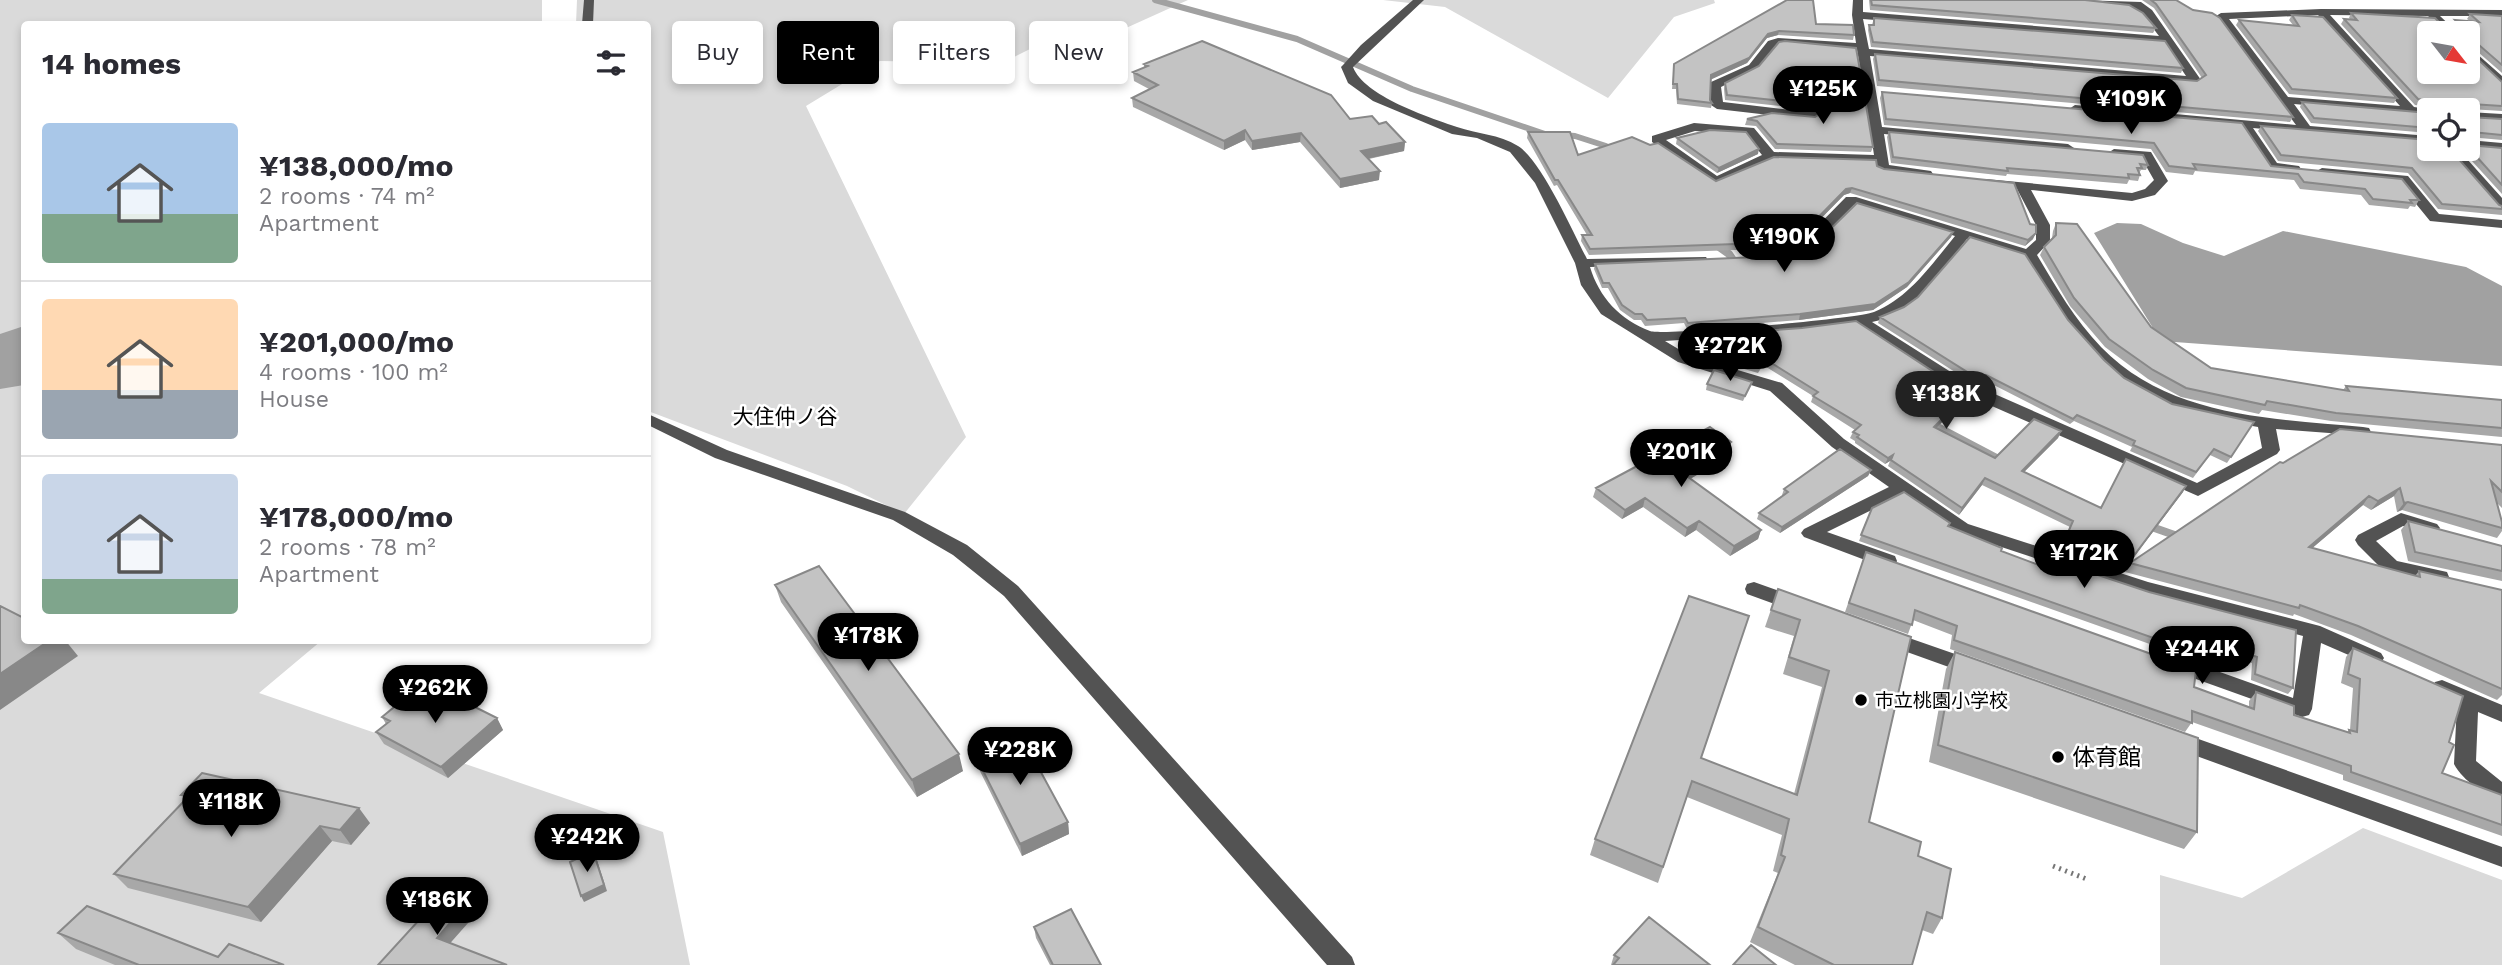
<!DOCTYPE html>
<meta charset="utf-8">
<style>
:root{--surface:#fff;--page:#f2f2f3;--text:#2b2b33;--muted:#7c7c81;--line:#e1e1e2;--accent:#000}
body{margin:0;font-family:"Work Sans","Noto Sans JP",sans-serif;background:var(--page);color:var(--text);height:100vh;display:flex;flex-direction:column;font-size:26px;white-space:nowrap}
*{box-sizing:border-box;margin:0}
p{font-size:23px;color:var(--muted)}
.icon{flex:none;width:38px;height:38px;fill:none;stroke:currentColor;stroke-width:2;stroke-linecap:round;stroke-linejoin:round}
.map{position:relative;flex:1;overflow:hidden}
.drawer{position:absolute;left:21px;top:21px;width:630px;height:623px;display:flex;flex-direction:column;background:var(--surface);border-radius:7px;box-shadow:0 4px 10px #0003}
.drawer>*{flex:none}
.banner{position:absolute;left:672px;top:21px;width:665px;height:63px;display:flex;gap:14px}
.needle{width:46px;rotate:121deg}
.buttons{position:absolute;left:2417px;top:21px;display:grid;gap:14px}
.buttons a{display:grid;place-items:center;width:63px;height:63px;border-radius:7px;background:var(--surface);box-shadow:0 4px 10px #0003;font-size:35px}
.price{position:absolute;translate:-50% -60px;padding:0 16px;border-radius:24px;background:var(--accent);color:#fff;font-size:23px;line-height:46px;filter:drop-shadow(0 2px 4px #0008)}
.price::after{content:'';position:absolute;left:50%;top:42px;width:21px;height:16px;margin-left:-10px;background:inherit;clip-path:polygon(0 0,100% 0,50% 100%)}
.price.on{background:#222;color:#fff}
ul{padding:0;list-style:none}
li{display:flex;align-items:center;gap:21px;height:175px;padding:0 21px}
li+li{border-top:2px solid var(--line)}
li span{display:grid;place-items:center;flex:none;width:196px;height:140px;border-radius:7px;color:#555}
li>.icon{margin-inline-start:auto}
span .icon{width:84px;height:84px;fill:#fffc;stroke-width:1}
li b{font-size:30px}
h2{display:flex;justify-content:space-between;align-items:center;height:84px;padding:0 21px;font-size:30px}
.chip{padding:0 24px;border-radius:7px;background:var(--surface);box-shadow:0 4px 10px #0003;font-size:24px;line-height:63px}
.chip.on{background:var(--accent);color:#fff}
.map>svg:first-child{display:block}
.green{fill:#dadada}
.water{fill:#a1a1a1}
.lines{fill:none;stroke-linecap:round;stroke-linejoin:round}
.stream-far1{stroke:#a1a1a1;stroke-width:6}
.stream{stroke:#a1a1a1;stroke-width:8}
.path{stroke:#757575;stroke-width:5;stroke-dasharray:2 4.5;stroke-linecap:butt}
.minor{fill:#535353;fill-rule:evenodd}
.wall{fill:#a8a8a8}
.shaded-wall{fill:#888}
.building{fill:#c3c3c3;stroke:#888;stroke-width:2;fill-rule:evenodd}
.poi-dot{fill:#000;stroke:#fff;stroke-width:2.5}
.labels{text-anchor:middle;dominant-baseline:central;stroke-width:5;stroke-linejoin:round;paint-order:stroke}
.poi-label{font-size:19px;fill:#000;stroke:#fff;text-anchor:start}
.neighbourhood-label{font-size:21px;fill:#000;stroke:#fff}
.near-poi-label{font-size:23px;fill:#000;stroke:#fff;text-anchor:start}
</style>
<div class="map">
<svg width="2502" height="965" viewBox="0 0 2502 965">
<rect width="100%" height="100%" fill="#fff"/>
<path class="green" d="M0 0H542V24H24V640L321 641 259 693 663 832 690 965H0Z
M577 0H1188L1126 28 1054 37 1002 63 880 61 806 106 966 437 904 514 847 486 648 411V24H576Z
M1383 0H1714L1715 3 1674 17 1608 98 1445 7Z
M2363 828 2502 880V965H2160V875L2242 898Z"/>
<path class="water" d="M2117 223 2141 224 2183 243 2224 256 2283 231 2466 267 2502 286V366L2161 341 2094 233Z
M24 326V385L0 389V334Z"/>
<g class="lines">
<path class="stream-far1" d="M1155 0 1297 39 1412 89 1545 134
M1562 135 1575 136 1606 146 1611 155"/>
<path class="stream" d="M1715 244 1729 254 1737 266
M1928 422 2006 463
M2146 525 2183 538"/>
<path class="path" d="M2053 866 2089 880"/>
<path class="minor" d="M584 0H594L593 24H582Z
M1413 0H1424L1353 67C1364 96 1428 117 1457 127 1477 134 1499 134 1518 146 1541 160 1573 232 1587 259L1706 257 1708 260 1706 263 1701 264 1590 267C1599 297 1620 320 1650 331 1662 336 1857 319 1874 312 1909 298 1932 264 1955 236L1854 205 1802 258 1766 260 1764 257 1766 254 1793 251 1846 197H1856L2026 249 2036 240V225L2017 189 1986 185V179L2132 193 2145 189 2154 180 2142 159 2114 157 2108 153 2114 149 2151 152 2168 181 2155 195 2132 201 2031 190 2050 225V241L2037 255C2056 287 2075 320 2101 347 2170 418 2272 418 2363 427L2369 428 2371 432 2369 436 2276 429 2280 450 2277 454 2198 496 1953 389 1854 324 1800 332 1665 341 1690 356 1782 383 1844 439 1968 524 2148 582 2320 626 2381 653 2384 658 2381 663 2374 666 2367 663 2321 643 2312 709 2309 715 2302 717 2168 669 2165 664 2168 659 2175 656 2293 698 2303 636 2146 595 1956 532 1902 495 1827 532 1895 556 1897 561 1895 566H1881L1804 537 1801 533 1804 529 1889 487 1832 447 1770 391 1678 362 1601 314 1581 285 1575 263 1535 183 1510 152 1477 138 1452 134 1373 101 1348 83 1341 67 1343 65 1361 45ZM1967 239 2024 257C2058 317 2101 382 2170 407 2198 417 2229 422 2258 427L2262 448 2197 483 1965 381 1872 322C1914 315 1942 270 1967 239Z
M1853 0H1863V12L2159 36C2134 0 2125 6 2084 3L2079 0 2141 2 2152 10 2201 80 2195 84 1870 56 1882 127 2068 144 2074 148 2068 152 1884 134 1889 165 1931 171 1933 174 1926 178 1878 171 1876 163 1772 160 1716 185 1652 142V136L1694 123 1754 128 1774 152 1874 155 1866 102 1831 99 1823 101 1820 116 1814 120 1717 109 1711 105V82L1749 65 1768 41 1778 38 1856 43 1852 15ZM1863 19 2164 43 2186 76 1869 49ZM1783 43 1857 50 1865 95 1830 91 1813 96 1809 112 1723 102 1721 87 1757 69 1776 45ZM1695 131 1746 135 1762 155 1717 176 1666 140Z
M2321 9 2502 10V16H2440L2458 33H2446L2428 16 2330 15 2414 107 2434 110H2429V116L2294 104 2310 126 2429 136V144L2253 128 2277 163 2299 166 2301 169 2294 173 2268 170 2240 127 2075 113 2069 109 2075 105 2296 125 2216 16 2221 13ZM2318 15 2400 106 2288 97 2229 19Z
M2468 46 2502 76V87L2468 55Z
M2468 112 2502 114V122L2468 120Z
M2468 140 2502 143V151L2468 148Z
M2445 149H2458L2502 198V210L2497 209Z
M2322 168 2408 176 2439 214 2502 220V228L2430 221 2399 183 2317 175 2315 172Z
M648 414 727 450 905 512 967 545 1018 586 1352 957 1355 965H1327L1004 596 953 555 893 520 715 458 648 425Z
M2401 513 2437 524 2440 528 2437 532 2431 534 2403 526 2376 541 2397 561 2447 572 2449 577 2447 582 2440 584 2384 571 2358 545 2355 540 2358 535Z
M1754 582 1804 600 1807 605 1804 610 1797 612 1747 594 1745 589 1747 584Z
M1889 631 1978 662 1981 667 1978 672 1971 675 1882 643 1879 638 1882 633Z
M2442 680 2502 705V722L2478 712 2476 761 2502 782V801C2485 795 2463 781 2454 764L2457 704 2435 694 2432 688 2435 682Z
M2176 731 2502 847V867L2169 746 2165 740 2169 734Z"/>
</g>
<path class="wall" d="M1787 0 1816 24 1854 35 1853 40 1778 35 1767 38 1747 63 1711 79 1710 100 1712 103 1711 108 1677 104 1676 89H1672L1674 64Z
M1869 0H2085L2156 28 2153 33 1870 10Z
M2142 0H2176L2293 117 2290 122 1877 86 1873 59 1875 54 2197 81 2202 78 2154 8Z
M2351 13 2447 30 2458 31 2453 25 2455 20 2470 21 2467 19 2470 14 2502 16V73L2470 45 2468 50 2502 82V111L2469 109V117L2502 119V140L2469 137V145L2502 148V194L2461 149H2468V110L2436 109 2434 107 2415 105 2341 24 2344 19H2350L2349 18Z
M2292 15 2397 98 2394 103 2289 94 2236 25 2239 20 2293 25 2289 20Z
M1874 18 2183 68 2181 73 1871 47 1868 30 1869 25H1872Z
M1144 64 1350 119 1379 124 1405 142 1404 151 1369 159 1379 180 1340 188 1300 142 1252 150 1245 140 1224 150 1133 107 1132 98 1149 89 1134 81 1133 72 1144 68Z
M1759 66 1863 87 1862 92 1830 88 1812 93 1807 109 1725 100 1724 89 1725 83Z
M1882 92 2242 123 2271 166 2419 200 2415 207 2410 206 2408 209 2369 205 2361 195 2300 189 2294 180 2195 171 2193 175 2166 172 2151 149 1884 125 1880 98Z
M2302 102 2429 113V133L2311 123 2300 107Z
M1772 113 1873 147 1871 152 1775 149 1756 126 1745 125 1747 119Z
M2261 126 2429 140 2499 205 2502 206V215L2438 209 2408 173 2278 161 2258 131Z
M1528 132 1578 155 1716 181 1877 166 2033 239 2025 246 1850 193 1844 195 1792 248 1589 255 1581 241 1582 235H1587L1557 185 1554 186 1527 138Z
M1889 132 2148 165 2146 170H2141L2139 173 2140 175 2138 181 2129 180 2127 184 2007 174 2006 176 1891 163 1887 137Z
M1677 138 1758 154 1717 173 1676 144Z
M2056 223 2151 327 2211 368 2343 390 2346 386 2502 400V437L2331 421 2262 410 2259 414 2181 397 2148 379 2105 347 2070 306 2040 255 2044 247 2052 238 2053 231Z
M1953 232 1951 237 1907 287 1873 310 1799 320 1687 329 1684 323 1645 326 1641 320H1634L1620 310 1608 288H1602L1594 269 1595 264 1804 255Z
M1880 317 2068 320 2104 360 2124 378 2172 404 2254 422 2227 463 2210 455 2193 478 2130 451 2132 447 2074 421 2070 424 1984 380 1980 385 1966 379 1878 323Z
M1696 336 1967 398 1936 428 1995 458 2061 431 2058 438 2024 472 2100 508 2183 492 2123 571 2059 551 2070 527 1982 485 1959 515 1888 466 1890 461 1885 464 1855 443V441L1850 438 1853 432 1855 430 1811 402 1813 396 1763 365 1758 373 1703 357 1694 342Z
M1752 382 1743 401 1706 390 1707 384Z
M1731 442 1729 451 1704 465 1702 472 1690 479 1761 530 1758 539 1730 556 1696 530 1685 537 1643 507 1622 519 1593 497 1596 488Z
M2502 445V508L2497 503 2502 522V531L2497 538 2402 510 2397 512 2394 496 2371 510 2363 505 2312 548 2415 576 2419 571 2502 590V695L2497 700 2351 635 2294 614 2293 616 2125 572 2130 563 2283 463Z
M1871 470 1868 476 1780 533 1757 519 1759 513 1783 496 1782 495 1784 489Z
M1872 508 1949 526 2001 551 2051 569 2056 561 2149 592 2296 630 2293 688 2288 694 2251 680 2252 663 2209 648 2205 654 2197 651 2192 659 1859 541Z
M2408 521 2502 546V581L2408 561 2401 530Z
M1866 552 2194 687 2249 707V701L2256 692 2294 715 2347 732 2350 730 2353 688 2341 683 2346 657 2353 648 2449 742 2442 773 2502 795V836L2343 780V775L2192 722 2185 732 1950 649 1952 635 1913 620 1908 634 1845 612Z
M775 585 963 771 917 797 781 602Z
M1778 589 1911 637 1869 822 1918 856 1942 918 1933 934 1922 930 1912 965H1795L1750 942 1778 873 1773 871 1782 835 1687 797 1658 883 1590 855 1595 839 1701 758 1794 794 1822 687 1783 674 1794 636 1765 627Z
M1955 652 2197 832 2184 849 1929 762 1946 669Z
M410 702 497 718 503 730 448 778 384 744 376 732 386 724 382 717Z
M972 749 1068 822 1069 834 1022 856 975 761Z
M181 795 370 823 351 845 332 841 261 922 128 888 114 874 185 799Z
M1034 927 1101 965H1050L1036 938Z
M58 933 218 957 284 965H115L76 949Z
M1614 955 1710 965H1611Z"/>
<path class="shaded-wall" d="M1779 31 1778 35 1767 38 1747 63 1710 80 1711 75 1768 34Z
M1832 83 1830 88 1812 93 1807 109 1814 88Z
M1245 130V140L1224 150V141Z
M1301 133 1300 142 1252 150V141Z
M1405 142 1404 151 1361 160V151Z
M1759 149 1758 154 1717 173 1719 168Z
M1380 171 1379 180 1340 188V179Z
M1852 188 1850 193 1844 195 1792 248 1794 242 1846 189Z
M1953 232 1951 237 1907 287 1873 310 1799 320 1800 314Z
M2036 233 2033 239 2025 246 2028 240Z
M1969 392 1967 398 1931 433 1934 427Z
M2061 431 2058 438 2019 477 2022 471Z
M1731 442 1729 451 1704 465 1702 472 1681 484 1684 474 1701 459Z
M1893 455 1890 461 1885 464 1888 458Z
M1871 470 1868 476 1780 533 1782 527Z
M1985 478 1982 485 1959 515 1962 508Z
M2186 486 2183 492 2123 571 2127 565Z
M2400 488 2394 496 2371 510 2378 501Z
M2369 496 2363 505 2303 556 2309 547Z
M1645 498 1643 507 1622 519 1625 510Z
M2408 502 2402 510 2397 512 2404 503Z
M1699 521 1696 530 1685 537 1687 528Z
M1761 530 1758 539 1730 556 1734 546Z
M50 640H65L78 656 0 710V674Z
M497 718 503 730 448 778 441 767Z
M959 754 963 771 917 797 912 780Z
M359 808 370 823 351 845 340 830Z
M1068 822 1069 834 1022 856 1020 844Z
M320 826 332 841 261 922 248 907Z
M593 851 596 857 607 891 584 902 581 896Z
M476 893 484 905 445 949 437 938Z"/>
<path class="building" d="M1787 0H1813L1816 24 1853 25 1854 35 1779 31 1768 34 1749 58 1711 75 1710 100 1712 103 1678 99 1677 84H1673L1674 64Z
M1871 0H2085L2129 5 2143 13 2156 28 1872 5Z
M2151 0H2176L2193 10 2212 13 2220 18 2293 117 1879 80 1875 54 2197 81 2206 75 2156 4Z
M2351 13 2435 18 2447 30 2460 31 2463 28 2455 20 2479 22 2470 14 2502 16V65L2471 38 2468 50 2502 82V106L2471 104 2469 107V117L2502 119V135L2472 132 2469 135V145L2502 148V185L2468 147V110H2435L2440 105 2438 102 2418 99 2344 19 2357 20ZM2429 33H2468V72H2429Z
M2292 15 2323 17 2397 98 2292 89 2239 20 2299 26Z
M1874 18 2165 41 2183 68 1873 42 1869 25H1874Z
M1202 41 1331 95 1350 119 1372 116 1379 124 1386 122 1405 142 1361 151 1380 171 1340 179 1301 133 1252 141 1245 130 1224 141 1132 98 1158 85 1133 72 1148 66 1144 64Z
M1785 41 1856 48 1863 87 1832 83 1814 88 1809 104 1727 95 1725 83 1759 66 1779 42Z
M1882 92 2242 123 2271 166 2402 179 2419 200H2410L2412 203 2373 199 2365 189 2304 182 2298 174 2193 164 2196 169 2169 166 2154 143 1886 119Z
M1827 98 1865 99 1873 147 1777 144 1757 121 1747 119 1772 113 1815 117 1824 111Z
M2302 102 2429 113V128L2314 118Z
M2261 126 2429 140V149H2450L2499 205 2502 206V209L2442 204 2412 168 2281 155Z
M1710 130 1746 132 1759 149 1719 168 1677 138Z
M1528 132H1570L1578 155 1632 137 1650 145 1658 143 1716 181 1774 157 1876 160 1877 166 1884 169 2014 183 2030 224 2036 225V233L2028 240 1852 188 1846 189 1794 242 1590 249 1582 235H1592L1558 180H1555Z
M1889 132 2143 155 2148 165 2140 164 2142 168H2137L2140 175 2128 174 2129 178 2007 168 2008 171 1893 157Z
M1857 203 1953 232 1909 282 1875 304 1800 314 1688 323 1685 318 1647 320 1642 314H1635L1622 305 1609 283H1603L1595 264 1804 255Z
M2056 223 2077 224 2151 327 2211 368 2349 391 2346 386 2502 400V428L2336 413 2267 401 2265 405 2186 388 2153 370 2109 339 2074 298 2044 247 2056 235Z
M1970 237 2025 254 2068 320 2104 360 2124 378 2172 404 2254 422 2231 457 2214 449 2196 472 2133 445 2135 441 2077 415 2073 419 1986 375 1982 379 1969 373 1880 317 1904 307 1918 297Z
M1856 321 1954 385 1969 392 1934 427 1995 458 2034 419 2061 431 2022 471 2101 508 2126 459 2186 486 2127 565 2063 544 2073 521 1985 478 1962 508 1891 460 1893 455 1888 458 1857 437 1859 435 1853 432 1861 425 1813 396 1818 392 1765 359 1760 367 1705 351 1696 336 1802 328Z
M1714 370 1752 382 1745 396 1707 384Z
M1710 427 1731 442 1701 459 1705 462 1684 474 1761 530 1734 546 1699 521 1687 528 1645 498 1625 510 1596 488Z
M2340 429 2502 445V492L2491 481 2502 522V528L2408 502 2404 503 2400 488 2378 501 2369 496 2309 547 2420 577 2419 571 2502 590V689L2358 626 2300 605 2299 608 2130 563 2280 462 2283 463Z
M1840 449 1871 470 1782 527 1759 513 1788 492 1784 489Z
M1904 492 1950 523 1948 526 2002 548 2001 551 2052 570 2056 561 2149 592 2296 630 2293 688 2255 674 2257 657 2210 641 2209 648 2198 644 2196 653 1861 535 1872 508Z
M2408 521 2502 546V571L2415 552Z
M1866 552 2196 670 2194 687 2254 709 2256 692 2294 706V715L2350 733 2349 730 2357 732 2360 679 2348 674 2353 648 2463 696 2449 742 2454 745 2442 773 2502 795V825L2351 772V766L2192 711V723L1954 640 1957 626 1915 610 1912 625 1849 603Z
M819 566 959 754 912 780 775 585Z
M1778 589 1911 637 1869 822 1921 842 1918 856 1951 869 1942 918 1927 912 1912 965H1834L1758 927 1785 857 1781 855 1789 819 1692 781 1663 867 1595 839 1689 596 1749 616 1701 758 1797 795 1829 671 1789 657 1800 620 1771 610Z
M0 606 24 618V640H50L0 674Z
M1955 652 2198 738 2197 832 1938 745Z
M431 685 497 718 441 767 376 732 390 721 382 717 404 699 410 702Z
M1018 730 1068 822 1020 844 972 749Z
M202 773 359 808 340 830 320 826 248 907 114 874 189 796 181 795Z
M593 851 604 885 581 896 570 862Z
M452 884 476 893 437 938 507 965H378Z
M87 906 218 957 229 944 284 965H139L58 933Z
M1071 909 1101 965H1053L1034 927Z
M1649 917 1710 965H1613L1619 958 1614 955Z
M1751 945 1776 965H1733Z"/>
<g class="poi-dot">
<circle cx="1861" cy="700" r="7"/>
<circle cx="2058" cy="757" r="7"/>
</g>
<g class="labels">
<g class="poi-label">
<text x="1875" y="700">市立桃園小学校</text>
</g>
<g class="neighbourhood-label">
<text x="785" y="416">大住仲ノ谷</text>
</g>
<g class="near-poi-label">
<text x="2072" y="757">体育館</text>
</g>
</g>
</svg>
<div class="buttons">
<a><svg class="needle" viewBox="-14 -14 28 28"><path d="M0-13l5 13h-10z" fill="#e53935"/><path d="M0 13l5-13h-10z" fill="#7c7c81"/></svg></a>
<a><svg class="icon" aria-label="locate" viewBox="0 0 24 24"><circle cx="12" cy="12" r="6"/><path d="M12 2v4M12 18v4M2 12h4M18 12h4"/></svg></a>
</div>
<b class="price" style="left:1823px;top:126px">¥125K</b>
<b class="price" style="left:2131px;top:136px">¥109K</b>
<b class="price" style="left:1784px;top:274px">¥190K</b>
<b class="price" style="left:1730px;top:383px">¥272K</b>
<b class="price on" style="left:1946px;top:431px">¥138K</b>
<b class="price" style="left:1681px;top:489px">¥201K</b>
<b class="price" style="left:2084px;top:590px">¥172K</b>
<b class="price" style="left:868px;top:673px">¥178K</b>
<b class="price" style="left:2202px;top:686px">¥244K</b>
<b class="price" style="left:435px;top:725px">¥262K</b>
<b class="price" style="left:1020px;top:787px">¥228K</b>
<b class="price" style="left:231px;top:839px">¥118K</b>
<b class="price" style="left:587px;top:874px">¥242K</b>
<b class="price" style="left:437px;top:937px">¥186K</b>
<div class="banner">
<a class="chip">Buy</a>
<a class="chip on">Rent</a>
<a class="chip">Filters</a>
<a class="chip">New</a>
</div>
<section class="drawer">
<h2>14 homes<svg class="icon" aria-label="filters" viewBox="0 0 24 24"><path d="M4 7h16M4 17h16"/><circle cx="9" cy="7" r="2"/><circle cx="15" cy="17" r="2"/></svg></h2>
<ul>
<li><span style="background:linear-gradient(#a9c7e8 65%,#7fa58c 0)"><svg class="icon" aria-label="home" viewBox="0 0 24 24"><path d="M3 11l9-7 9 7M6 9v11h12V9"/></svg></span><div><b>¥138,000/mo</b><p>2 rooms · 74 m²</p><p>Apartment</p></div></li>
<li><span style="background:linear-gradient(#ffd9b3 65%,#9aa5b1 0)"><svg class="icon" aria-label="home" viewBox="0 0 24 24"><path d="M3 11l9-7 9 7M6 9v11h12V9"/></svg></span><div><b>¥201,000/mo</b><p>4 rooms · 100 m²</p><p>House</p></div></li>
<li><span style="background:linear-gradient(#c9d6e8 75%,#7fa58c 0)"><svg class="icon" aria-label="home" viewBox="0 0 24 24"><path d="M3 11l9-7 9 7M6 9v11h12V9"/></svg></span><div><b>¥178,000/mo</b><p>2 rooms · 78 m²</p><p>Apartment</p></div></li>
</ul>
</section>
</div>
